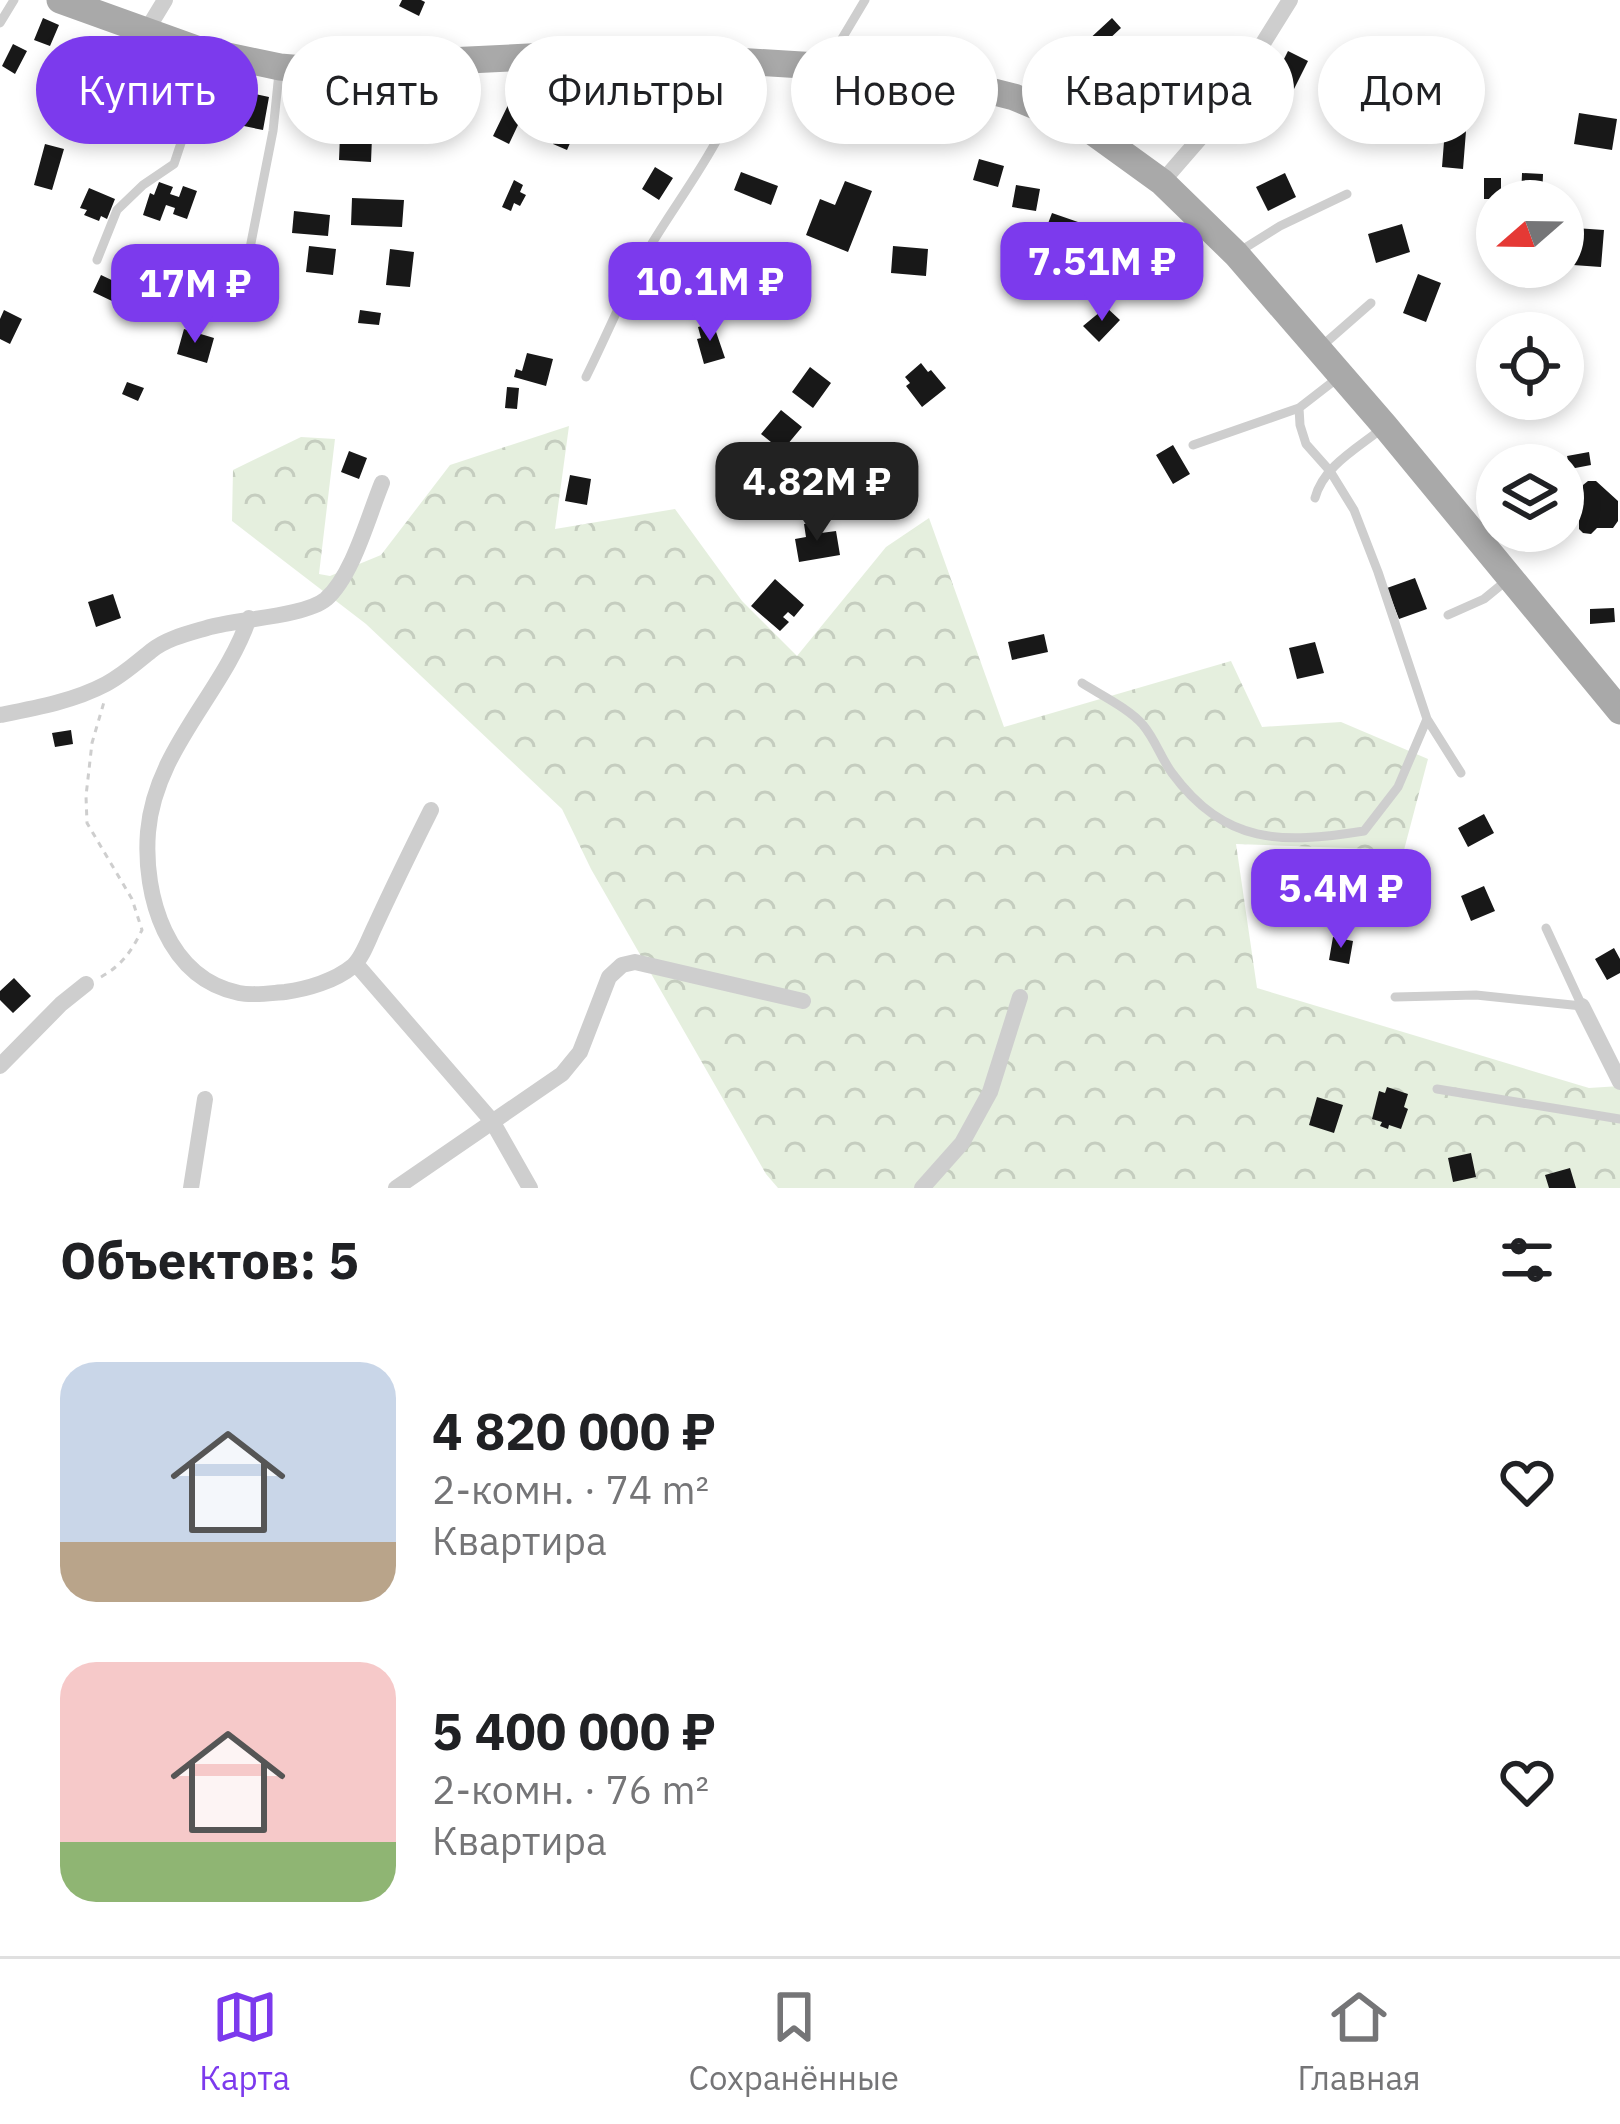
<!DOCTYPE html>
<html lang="ru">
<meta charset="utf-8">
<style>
:root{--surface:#fff;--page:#f6f6f6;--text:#202124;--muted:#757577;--line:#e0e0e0;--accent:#7c3aed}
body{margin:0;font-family:"IBM Plex Sans",sans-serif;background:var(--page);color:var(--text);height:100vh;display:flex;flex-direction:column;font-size:45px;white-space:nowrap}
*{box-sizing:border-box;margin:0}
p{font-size:39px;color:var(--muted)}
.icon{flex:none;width:66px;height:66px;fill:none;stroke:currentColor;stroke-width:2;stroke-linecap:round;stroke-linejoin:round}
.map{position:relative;height:1188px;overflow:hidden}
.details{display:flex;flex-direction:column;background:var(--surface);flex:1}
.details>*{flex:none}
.top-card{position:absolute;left:36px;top:36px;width:1548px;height:108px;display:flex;gap:24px}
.needle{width:78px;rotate:250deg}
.buttons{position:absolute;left:1476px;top:180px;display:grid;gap:24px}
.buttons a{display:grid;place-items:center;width:108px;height:108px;border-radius:50%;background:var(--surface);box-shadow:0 6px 18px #0003;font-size:60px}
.price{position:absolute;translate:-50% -102px;padding:0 27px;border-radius:24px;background:var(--accent);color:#fff;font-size:39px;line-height:78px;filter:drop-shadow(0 3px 6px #0008)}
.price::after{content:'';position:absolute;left:50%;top:72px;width:36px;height:27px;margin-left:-18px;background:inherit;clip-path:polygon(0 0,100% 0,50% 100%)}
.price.current{background:#222;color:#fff}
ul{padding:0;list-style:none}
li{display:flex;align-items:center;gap:36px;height:300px;padding:0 60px}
li span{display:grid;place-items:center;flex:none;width:336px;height:240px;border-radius:36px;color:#555}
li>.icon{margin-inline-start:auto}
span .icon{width:144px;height:144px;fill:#fffc;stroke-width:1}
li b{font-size:51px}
h2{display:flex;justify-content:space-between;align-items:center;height:144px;padding:0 60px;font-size:51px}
.chip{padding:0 42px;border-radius:54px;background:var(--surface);box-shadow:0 6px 18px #0003;font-size:42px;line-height:108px}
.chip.current{background:var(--accent);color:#fff}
.dock{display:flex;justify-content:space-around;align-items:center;height:168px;border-top:3px solid var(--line);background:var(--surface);font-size:33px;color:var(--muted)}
.dock a{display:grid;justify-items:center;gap:6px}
.dock .current{color:var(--accent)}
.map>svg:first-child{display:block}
.forest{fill:url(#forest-crowns)}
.building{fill:#181818}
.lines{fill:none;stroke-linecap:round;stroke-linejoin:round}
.path{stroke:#cecece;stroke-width:3;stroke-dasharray:6 6;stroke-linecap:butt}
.service{stroke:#cecece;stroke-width:9}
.minor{stroke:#cecece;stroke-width:16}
.primary{stroke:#a9a9a9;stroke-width:27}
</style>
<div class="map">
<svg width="1620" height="1188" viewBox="0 0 1620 1188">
<defs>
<pattern id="forest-crowns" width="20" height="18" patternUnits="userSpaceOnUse" patternTransform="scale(3)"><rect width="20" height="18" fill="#e5efde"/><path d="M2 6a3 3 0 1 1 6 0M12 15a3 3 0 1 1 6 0" fill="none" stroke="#c5cdbf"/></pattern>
</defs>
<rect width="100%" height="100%" fill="#fff"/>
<path class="forest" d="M569 426 555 529 675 509 742 601 797 656 886 547 929 518 1004 727 1231 661 1262 727 1341 722 1428 759 1404 850 1236 844 1257 988 1589 1088 1620 1086V1188H778L766 1174 591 869 562 809 366 624 232 521 233 470 301 437 335 439 319 574 330 576 381 555 450 465Z"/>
<path class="building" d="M402 0H421L425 2 419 16 399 6Z
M43 18 59 25 50 46 34 40Z
M1112 18 1121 28 1094 53 1085 43Z
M13 44 27 51 15 74 2 66Z
M1227 51 1240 60 1227 80 1214 71Z
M1288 51 1308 61 1289 99 1269 89Z
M1129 54 1141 60 1132 80 1121 74Z
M130 57 162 69 156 84 124 71Z
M1161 81 1188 100 1176 118 1148 99Z
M124 90 143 95 131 136 112 131Z
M250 93 269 97 263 130 239 125Z
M63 95 84 102 80 116 59 108Z
M207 99 230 108 219 135 197 126Z
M510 101 526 108 509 144 493 136Z
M563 104 583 111 578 123 583 125 579 136 574 134 567 150 553 144 565 115 560 113Z
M1579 113 1617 119 1612 150 1574 144Z
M1445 129 1466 131 1463 169 1442 167Z
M340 135 372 137 371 162 339 160Z
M45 144 64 149 52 190 34 185Z
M979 159 1004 166 998 187 973 180Z
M655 167 673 178 659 200 642 189Z
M741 172 778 186 771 205 734 190Z
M1285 173 1296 197 1268 211 1256 187Z
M1522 173 1543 174 1542 201H1521Z
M1484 178H1501V199H1484Z
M514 180 523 185 520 192 526 195 520 206 514 203 511 211 502 207Z
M845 181 872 191 848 252 806 235 820 199 835 205Z
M159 182 173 187 170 194 179 197 183 186 197 191 187 219 173 214 175 208 166 205 160 221 143 215 150 193 154 195Z
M1016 185 1040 189 1036 211 1012 207Z
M89 188 115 199 107 219 101 216 99 221 84 215 87 210 80 208Z
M352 198 404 200 402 227 351 225Z
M294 211 330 215 328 236 292 233Z
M1052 213 1078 222 1071 244 1044 234Z
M1402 224 1410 252 1376 263 1368 234Z
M1575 228 1604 230 1601 267 1573 265Z
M206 244 225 250 213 291 194 285Z
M309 246 336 249 333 275 306 272Z
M893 246 928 249 926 276 891 273Z
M1136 248 1150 259 1146 264 1152 269 1147 276 1156 282 1146 295 1116 273Z
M390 249 414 252 410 287 386 285Z
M1418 274 1441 283 1426 322 1403 313Z
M101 275 120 284 112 301 93 292Z
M1106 307 1120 320 1099 342 1083 326Z
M4 310 22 319 10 344 0 339V319Z
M360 310 381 313 379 325 358 323Z
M713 323 725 358 704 364 697 339 701 338 698 327Z
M184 329 214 338 207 363 177 354Z
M527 353 553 359 546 386 514 377 516 369 522 371Z
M921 363 928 372 931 370 946 388 922 407 906 386 910 383 905 377Z
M810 367 831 383 813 408 792 392Z
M127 382 144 388 138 401 122 394Z
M507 387 519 388 517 409 505 408Z
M781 410 802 427 782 451 761 434Z
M1173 445 1190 474 1173 484 1156 455Z
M349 451 367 458 359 479 341 472Z
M1589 452 1591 465 1570 469 1567 456Z
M866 458 879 473 860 491 846 477Z
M1566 470 1567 483 1574 482 1575 499 1563 500V471Z
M570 475 591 479 587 505 565 501Z
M1588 481H1596L1618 501V521L1613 528H1597L1591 534 1583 533 1579 529V508H1583V485Z
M819 522 821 533 836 531 840 555 799 562 795 539 806 537 804 524Z
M1415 578 1427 609 1399 619 1387 588Z
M775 579 804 605 794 617 788 612 783 617 789 622 780 631 751 606Z
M113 594 121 618 96 627 88 602Z
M1614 608 1615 622 1590 624V609Z
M1044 634 1048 652 1012 660 1008 642Z
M1315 642 1324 673 1297 679 1289 648Z
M71 730 73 744 55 747 52 733Z
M1484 814 1494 833 1468 847 1458 828Z
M1484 886 1495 911 1471 921 1461 896Z
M1333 937 1353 941 1349 964 1329 960Z
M1614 948 1620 959V973L1607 980 1595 959Z
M14 978 31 996 13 1013 0 1000V991Z
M1387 1087 1408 1094 1404 1107 1408 1109 1401 1129 1389 1125 1388 1129 1380 1126 1382 1122 1372 1119 1379 1091 1385 1093Z
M1317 1097 1343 1105 1334 1133 1309 1125Z
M1471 1153 1476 1177 1453 1182 1448 1158Z
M1570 1168 1576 1188H1549L1545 1175Z"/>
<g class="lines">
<path class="path" d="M101 977C122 965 131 952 142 930L132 899 87 823 86 796 92 743 104 702"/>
<path class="service" d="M0 23 14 0
M828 62 865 0
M550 123 557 101 558 57
M1240 251 1280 226 1347 194
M97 260 117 210 143 185 174 164 184 134 198 55
M239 304 273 131 279 73
M1323 345 1371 303
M586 377C607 335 625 290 648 250 682 192 731 135 745 67
M1299 408 1300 425 1306 444 1330 471 1354 510 1378 572 1427 719 1461 773
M1193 445 1299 408 1339 377
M1315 498C1323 467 1356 449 1380 430
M1448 615 1484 599 1506 581
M1082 683C1099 694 1130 709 1143 725 1155 739 1161 758 1172 773 1225 845 1282 844 1364 831L1398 787 1427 719
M1395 997 1476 995 1582 1006 1546 928
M1437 1089 1620 1119"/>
<path class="minor" d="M145 33 165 0
M1162 182 1214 122 1290 0
M249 618C224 692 155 749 148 832 143 896 167 978 239 993 253 996 271 993 285 992 307 989 335 981 353 966 363 957 369 938 375 926 393 887 412 848 431 810
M0 715C36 708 74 701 106 684 123 675 136 663 151 651 167 638 190 633 210 627 240 619 306 616 326 599 353 575 368 517 382 483
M356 964 492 1121 530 1188
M1582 1006 1620 1082
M0 1066 61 1004 86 984
M191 1188 205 1099
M396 1188 562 1074 580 1052 609 977 622 965 635 962 803 1001
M922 1188 962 1143 990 1092 1020 997"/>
<path class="primary" d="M60 0 199 50 280 67 339 72 448 61 608 53 915 72 1014 97 1086 127 1162 182 1236 254 1385 426 1620 711"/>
</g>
</svg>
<div class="buttons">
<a><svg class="needle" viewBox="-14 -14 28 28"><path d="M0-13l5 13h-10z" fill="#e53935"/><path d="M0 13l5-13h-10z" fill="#757577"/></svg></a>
<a><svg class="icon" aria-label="locate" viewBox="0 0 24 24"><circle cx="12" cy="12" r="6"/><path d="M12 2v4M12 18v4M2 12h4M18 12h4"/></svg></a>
<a><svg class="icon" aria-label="layers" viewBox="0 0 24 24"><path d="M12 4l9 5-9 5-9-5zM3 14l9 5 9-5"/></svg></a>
</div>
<b class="price" style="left:1102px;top:324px">7.51M ₽</b>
<b class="price" style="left:710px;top:344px">10.1M ₽</b>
<b class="price" style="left:195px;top:346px">17M ₽</b>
<b class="price current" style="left:817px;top:544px">4.82M ₽</b>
<b class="price" style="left:1341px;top:951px">5.4M ₽</b>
<div class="top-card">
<a class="chip current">Купить</a>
<a class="chip">Снять</a>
<a class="chip">Фильтры</a>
<a class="chip">Новое</a>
<a class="chip">Квартира</a>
<a class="chip">Дом</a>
</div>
</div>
<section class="details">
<h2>Объектов: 5<svg class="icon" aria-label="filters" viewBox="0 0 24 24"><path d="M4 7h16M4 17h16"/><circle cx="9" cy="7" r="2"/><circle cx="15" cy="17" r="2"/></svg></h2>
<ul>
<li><span style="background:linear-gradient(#c9d6e8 75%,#b9a48a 0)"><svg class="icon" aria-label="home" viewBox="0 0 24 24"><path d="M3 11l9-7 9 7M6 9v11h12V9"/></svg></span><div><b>4 820 000 ₽</b><p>2-комн. · 74 m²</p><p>Квартира</p></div><svg class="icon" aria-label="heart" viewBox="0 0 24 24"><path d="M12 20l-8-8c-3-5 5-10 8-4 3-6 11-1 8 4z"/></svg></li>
<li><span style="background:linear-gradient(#f6c9c9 75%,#8fb573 0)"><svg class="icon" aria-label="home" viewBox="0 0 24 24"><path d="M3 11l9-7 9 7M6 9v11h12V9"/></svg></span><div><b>5 400 000 ₽</b><p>2-комн. · 76 m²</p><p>Квартира</p></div><svg class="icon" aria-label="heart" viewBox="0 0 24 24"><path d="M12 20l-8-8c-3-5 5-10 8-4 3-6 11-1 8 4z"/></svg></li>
</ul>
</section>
<nav class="dock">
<a class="current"><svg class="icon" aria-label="map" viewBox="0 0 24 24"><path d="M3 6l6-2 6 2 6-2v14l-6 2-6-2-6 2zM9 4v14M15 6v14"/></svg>Карта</a>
<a><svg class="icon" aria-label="saved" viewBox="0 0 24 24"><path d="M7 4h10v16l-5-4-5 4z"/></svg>Сохранённые</a>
<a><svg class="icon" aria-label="home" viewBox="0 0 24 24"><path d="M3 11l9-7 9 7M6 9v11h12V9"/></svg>Главная</a>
</nav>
